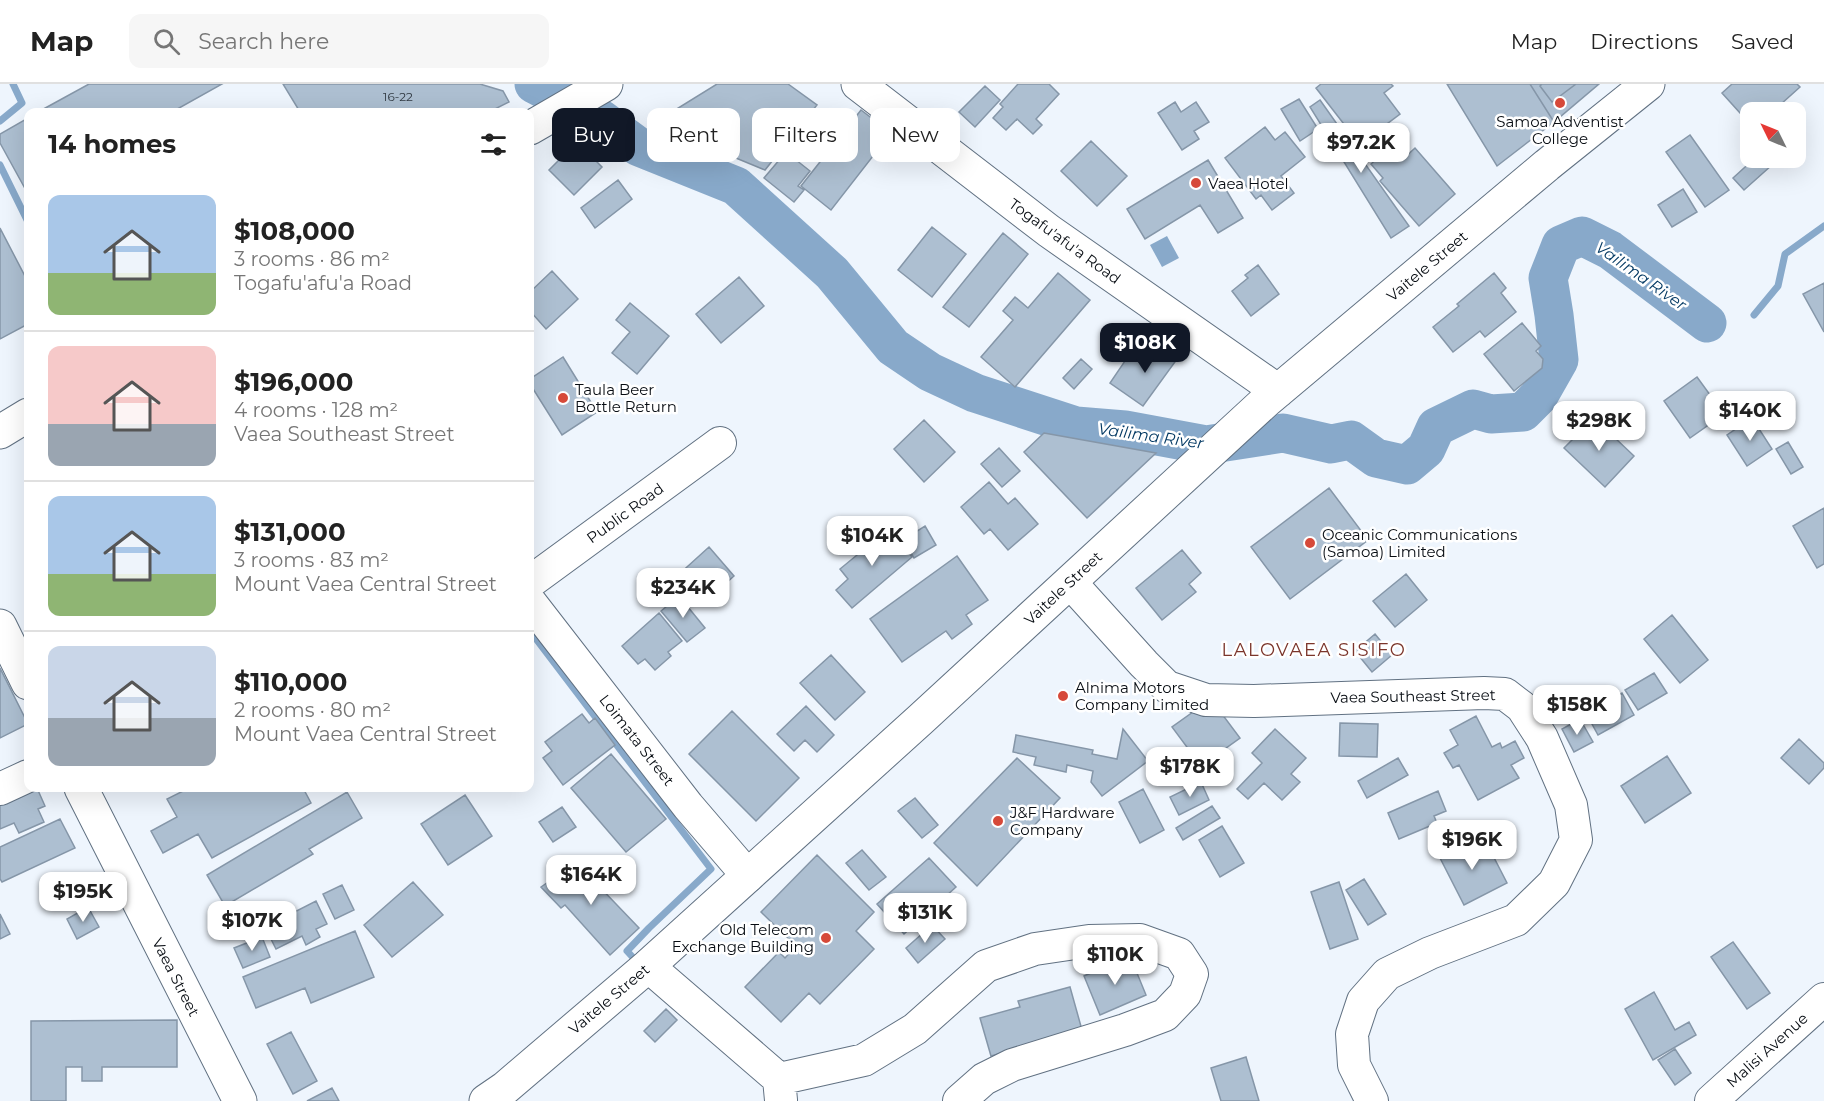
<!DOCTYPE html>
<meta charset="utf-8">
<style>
:root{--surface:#fff;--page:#f6f6f6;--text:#222;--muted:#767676;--line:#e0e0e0;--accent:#111827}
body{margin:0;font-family:Montserrat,sans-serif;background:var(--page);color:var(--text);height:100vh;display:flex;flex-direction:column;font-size:22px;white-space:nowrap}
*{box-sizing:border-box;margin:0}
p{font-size:20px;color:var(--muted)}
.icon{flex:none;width:33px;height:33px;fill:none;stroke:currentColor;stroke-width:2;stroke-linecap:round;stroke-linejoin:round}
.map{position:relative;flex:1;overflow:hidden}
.panel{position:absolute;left:24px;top:24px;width:510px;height:684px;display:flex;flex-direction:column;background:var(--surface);border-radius:12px;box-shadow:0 6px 24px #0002}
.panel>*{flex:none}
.top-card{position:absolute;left:552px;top:24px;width:570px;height:54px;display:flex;gap:12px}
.needle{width:39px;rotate:313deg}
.fabs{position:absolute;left:1740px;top:18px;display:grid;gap:12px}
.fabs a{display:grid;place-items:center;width:66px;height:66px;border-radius:12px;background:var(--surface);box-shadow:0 6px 24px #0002;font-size:30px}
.price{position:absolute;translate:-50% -51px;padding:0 14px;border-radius:12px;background:#fff;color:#222;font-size:20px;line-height:39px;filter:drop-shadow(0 2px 3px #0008)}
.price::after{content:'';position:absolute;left:50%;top:36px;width:18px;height:14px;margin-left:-9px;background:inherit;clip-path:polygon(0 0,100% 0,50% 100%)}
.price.active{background:var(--accent);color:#fff}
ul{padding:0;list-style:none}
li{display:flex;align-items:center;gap:18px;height:150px;padding:0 24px}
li+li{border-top:2px solid var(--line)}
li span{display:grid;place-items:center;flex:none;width:168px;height:120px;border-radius:12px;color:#555}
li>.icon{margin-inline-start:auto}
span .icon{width:72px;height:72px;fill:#fffc;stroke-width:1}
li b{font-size:26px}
h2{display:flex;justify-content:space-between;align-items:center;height:72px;padding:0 24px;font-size:26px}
.chip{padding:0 21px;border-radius:12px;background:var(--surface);box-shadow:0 6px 24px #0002;font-size:21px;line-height:54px}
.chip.active{background:var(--accent);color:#fff}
header{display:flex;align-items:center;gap:36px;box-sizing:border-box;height:84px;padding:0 30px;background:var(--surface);border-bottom:2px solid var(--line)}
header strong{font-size:28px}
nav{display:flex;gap:33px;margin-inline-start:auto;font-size:21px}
.search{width:420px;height:54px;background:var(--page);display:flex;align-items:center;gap:15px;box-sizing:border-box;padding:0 21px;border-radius:12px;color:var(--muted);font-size:22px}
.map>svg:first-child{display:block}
.water{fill:#88a9ca}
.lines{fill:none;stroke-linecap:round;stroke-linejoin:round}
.stream{stroke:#88a9ca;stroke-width:7}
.river{stroke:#88a9ca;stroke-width:39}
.building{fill:#adbfd1;stroke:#8596a8;stroke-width:1.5}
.minor-casing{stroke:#617182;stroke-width:34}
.major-casing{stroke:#617182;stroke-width:35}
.minor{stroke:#fff;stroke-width:32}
.major{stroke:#fff;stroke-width:33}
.poi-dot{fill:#d64939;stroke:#fff;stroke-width:2}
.labels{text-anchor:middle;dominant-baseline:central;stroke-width:5;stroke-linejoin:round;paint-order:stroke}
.number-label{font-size:12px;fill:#303942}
.poi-label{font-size:15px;fill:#070c12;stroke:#fff;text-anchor:start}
.street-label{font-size:15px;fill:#070c12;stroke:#fff}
.water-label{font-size:16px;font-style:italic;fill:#033963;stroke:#fff}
.quarter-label{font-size:18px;letter-spacing:1.5px;fill:#7b352b;stroke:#fff}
</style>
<header>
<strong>Map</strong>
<div class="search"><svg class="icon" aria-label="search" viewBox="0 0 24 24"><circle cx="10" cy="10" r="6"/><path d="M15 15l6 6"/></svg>Search here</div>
<nav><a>Map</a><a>Directions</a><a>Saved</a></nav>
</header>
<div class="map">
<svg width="1824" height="1017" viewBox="0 0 1824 1017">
<rect width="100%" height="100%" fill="#eef5fd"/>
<path class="water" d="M1167 152 1179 174 1162 183 1150 161Z"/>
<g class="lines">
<path class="stream" d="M0 37 22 19 13 0
M0 81 28 138
M1754 231 1778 202 1785 170 1824 142
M530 547 711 785 649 844 627 867 639 880"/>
<path class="river" d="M534 0 601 35 639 63 736 102 832 189 893 263 930 288 975 309 1076 342 1125 346 1206 361 1283 349 1331 360 1351 356 1376 374 1407 381 1426 365 1436 343 1473 325 1491 330 1523 328 1538 313 1559 276 1554 231 1548 194 1561 161 1582 152 1610 166 1707 239"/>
</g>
<path class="building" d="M89 0H222L172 28H38Z
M283 0H480L503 7 509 18 489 28H300Z
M717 0H788L817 21 765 86 668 46 662 34Z
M1018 0H1049L1059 10 1036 35 1042 41 1033 50 1017 35 1006 46 993 34 1003 23 1000 20Z
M1321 0H1391L1393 2 1384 9 1400 30 1375 49 1379 55 1364 66 1316 4Z
M1447 0H1530L1554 38 1497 82Z
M1530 0H1599L1554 38Z
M1542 0H1576L1552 18 1540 2Z
M1732 0H1797L1800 3 1772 28H1750V40L1722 9Z
M985 2 1000 16 975 43 959 28Z
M1299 15 1318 45 1300 57 1281 25Z
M1320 16 1409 142 1391 154 1310 23Z
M1175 18 1181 28 1196 18 1209 38 1194 47 1199 55 1182 66 1158 29Z
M861 26 891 49 831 126 801 102Z
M28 34V110L0 59V50Z
M1265 43 1275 56 1285 48 1305 73 1281 92 1294 109 1272 126 1261 111 1256 115 1225 74Z
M1690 51 1729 106 1705 123 1666 68Z
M1091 57 1127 92 1097 122 1061 87Z
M577 58 602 83 574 111 549 86Z
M1391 62 1403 75 1415 64 1455 110 1419 142 1380 97 1383 94 1371 80Z
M786 68 810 87 798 102 804 106 794 118 764 94Z
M1755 74H1766L1772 81 1744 106 1733 94Z
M1208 76 1243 134 1218 149 1200 121 1145 155 1127 125Z
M618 96 632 115 595 144 581 124Z
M1683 105 1697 128 1672 143 1658 121Z
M932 143 966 170 932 213 898 186Z
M0 144 28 198V240L0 255Z
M1003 149 1028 170 969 243 943 223Z
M1258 181 1279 210 1251 232 1232 207 1248 194 1245 191Z
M552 187 578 215 546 245 530 227V208Z
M1058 189 1090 216 1015 303 981 273 1013 236 1003 227 1015 213 1028 224Z
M1494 189 1506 204 1501 209 1516 228 1485 253 1480 247 1453 268 1433 243 1459 222 1457 220Z
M739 193 764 222 721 259 696 230Z
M1824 199V248L1803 210Z
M630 219 669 252 637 290 612 269 630 248 616 236Z
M1522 239 1541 262 1536 267 1543 275 1542 284 1514 307 1484 270Z
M1161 258 1180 271 1143 322 1110 299 1129 271 1144 282Z
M563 273 597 328 562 351 530 300V295Z
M1081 275 1092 285 1074 305 1063 294Z
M1697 293 1724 330 1690 354 1664 317Z
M1594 334 1634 372 1605 403 1564 364Z
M1752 334 1772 365 1747 382 1727 351Z
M924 336 955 368 924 398 894 365Z
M1044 349 1156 369 1087 434 1024 368Z
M1788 358 1803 383 1791 390 1776 365Z
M999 364 1020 387 1002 403 981 380Z
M989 398 1008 420 1015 414 1038 440 1008 466 990 445 984 450 961 423Z
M1329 404 1368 456 1290 515 1251 463Z
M1824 424V480L1817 484 1793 442Z
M886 442 912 473 852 524 836 506 848 495 840 485 874 457 871 454Z
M925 442 936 461 914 474 903 456Z
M709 463 734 492 703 520 677 492Z
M1182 466 1201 489 1189 500 1196 508 1162 536 1136 504Z
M957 472 988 516 966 531 972 540 952 555 946 547 902 578 870 535Z
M1406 490 1427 516 1395 543 1373 517Z
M679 512 705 544 687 558 661 527Z
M659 529 682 557 668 568 671 572 655 586 645 575 638 580 622 562Z
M1672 531 1708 576 1680 599 1644 555Z
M1375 550 1392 571 1372 588 1355 567Z
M831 571 865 608 835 636 800 599Z
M0 584 28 640 0 654Z
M1654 589 1667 609 1638 626 1625 606Z
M1622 609 1634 631 1598 651 1586 629Z
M806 622 834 651 817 668 805 656 794 667 777 650Z
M732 627 799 694 756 737 689 670Z
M1193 628 1222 630 1240 654 1201 682 1172 643Z
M582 630 589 639 595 634 615 661 563 701 543 674 552 667 545 658Z
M1476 632 1492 663 1500 659 1502 664 1515 657 1524 674 1511 681 1519 694 1478 716 1459 681 1453 684 1444 669 1458 661 1450 646Z
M1580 635 1593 658 1574 668 1562 645Z
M1340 639 1378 640 1377 673 1339 672Z
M1123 645 1148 677 1102 712 1091 698 1093 687 1067 681 1066 688 1034 681 1036 673 1013 668 1016 651 1093 666 1092 670 1117 675Z
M1275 645 1306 674 1291 690 1300 698 1282 716 1264 699 1248 715 1237 705 1262 679 1252 669Z
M1799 655 1824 679V684L1809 700 1781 674Z
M611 670 666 735 626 768 571 704Z
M1667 672 1691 709 1645 739 1621 702Z
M1017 674 1060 714 977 802 934 759Z
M1398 674 1408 691 1367 714 1358 697Z
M1201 698 1209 716 1179 731 1170 713Z
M37 704 45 722 38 725 44 738 19 749 14 739 0 745V719Z
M189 704H303L311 719 212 774 198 750 163 769 151 747 177 733 167 715Z
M1143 705 1164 746 1140 759 1119 718Z
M1438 707 1446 727 1434 732 1437 739 1399 755 1388 729Z
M347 708 362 734 309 765 313 770 225 822 207 791Z
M465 711 492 752 448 781 421 740Z
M915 714 938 741 922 754 898 727Z
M1212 722 1220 734 1183 756 1176 744Z
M562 723 576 743 553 758 539 738Z
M60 735 75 764 2 798 0 795V763Z
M1222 742 1244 779 1220 793 1199 756Z
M1463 755 1471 770 1488 762 1507 799 1464 821 1437 768Z
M862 766 886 793 869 806 846 779Z
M817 771 874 828 856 847 874 865 820 920 809 909 781 938 745 903 779 868 785 874 796 862 761 828Z
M929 774 956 803 904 850 877 820Z
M581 775 597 791 593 796 639 844 610 871 565 821 561 824 541 803Z
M1364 795 1386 830 1368 841 1346 806Z
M413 798 443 831 392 873 364 841Z
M1339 798 1358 855 1330 865 1311 808Z
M342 801 354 826 335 835 323 810Z
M316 817 327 840 316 845 320 853 306 861 302 852 276 865 265 843Z
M88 823 99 843 77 855 67 835Z
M0 830 10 850 0 855Z
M932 841 945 855 918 879 906 864Z
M355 847 374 893 311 919 305 904 256 924 243 893Z
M262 853 270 873 243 884 234 864Z
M1733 858 1770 909 1747 925 1711 873Z
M1130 872 1146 911 1100 931 1084 892Z
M1070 903 1082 946 991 972 980 934 1020 923 1018 917Z
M1654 908 1675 946 1689 938 1696 951 1653 976 1625 925Z
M666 925 677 936 655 958 644 947Z
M177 936V983H102V997H82V983H66V1017H31V937Z
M291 948 317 997 293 1010 267 960Z
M1675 965 1691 989 1675 1001 1658 976Z
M1246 973 1259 1017H1221L1211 984Z
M332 1004 339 1017H307Z"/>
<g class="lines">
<g class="minor-casing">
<path id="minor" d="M530 498 720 359
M1070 498 1144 580 1167 603 1206 616 1254 617 1484 609 1505 610 1522 623 1542 654 1571 721 1576 756 1554 799 1516 836 1430 869 1387 890 1363 917 1352 950 1354 981 1372 1017
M530 518 688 722 748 792
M0 705 28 692
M648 882 779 995 781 1016
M779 995 864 976 915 945 986 882 1035 865 1089 857 1140 856 1179 870 1192 890 1185 910 1165 931 1125 946 1012 981 984 995 959 1017
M1711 1017 1824 915"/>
</g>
<g class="major-casing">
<path id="major" d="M858 0 1049 147 1278 307
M530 44 606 0
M0 348 28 331
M0 542 28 599
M81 704 240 1017
M486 1017 505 1004 648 882 921 635 1267 316 1547 81 1648 0"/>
</g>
<use href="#minor" class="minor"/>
<use href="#major" class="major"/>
</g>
<g class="poi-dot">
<circle cx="1560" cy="19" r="6"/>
<circle cx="1196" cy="99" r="6"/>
<circle cx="563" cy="314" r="6"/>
<circle cx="1310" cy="459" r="6"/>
<circle cx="1063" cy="612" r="6"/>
<circle cx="998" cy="737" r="6"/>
<circle cx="826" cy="854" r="6"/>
</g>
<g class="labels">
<g class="number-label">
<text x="398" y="12">16-22</text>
</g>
<g class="poi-label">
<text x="1560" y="37" text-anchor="middle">Samoa Adventist<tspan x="1560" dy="17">College</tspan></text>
<text x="1208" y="99">Vaea Hotel</text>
<text x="575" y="305">Taula Beer<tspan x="575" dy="17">Bottle Return</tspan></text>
<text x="1322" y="450">Oceanic Communications<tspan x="1322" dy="17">(Samoa) Limited</tspan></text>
<text x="1075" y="603">Alnima Motors<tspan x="1075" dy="17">Company Limited</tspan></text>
<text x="1010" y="728">J&amp;F Hardware<tspan x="1010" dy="17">Company</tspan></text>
<text x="814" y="845" text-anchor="end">Old Telecom<tspan x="814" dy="17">Exchange Building</tspan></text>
</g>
<g class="street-label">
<text transform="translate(1065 157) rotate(36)">Togafu'afu'a Road</text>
<text transform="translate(1427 182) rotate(-40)">Vaitele Street</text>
<text transform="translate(625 429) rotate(-36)">Public Road</text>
<text transform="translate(1063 504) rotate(-43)">Vaitele Street</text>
<text transform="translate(1413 612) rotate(-1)">Vaea Southeast Street</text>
<text transform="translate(637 656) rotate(52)">Loimata Street</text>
<text transform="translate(176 893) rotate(63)">Vaea Street</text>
<text transform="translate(609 915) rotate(-40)">Vaitele Street</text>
<text transform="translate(1767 966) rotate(-42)">Malisi Avenue</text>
</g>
<g class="water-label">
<text transform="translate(1641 192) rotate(35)">Vailima River</text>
<text transform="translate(1151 352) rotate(8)">Vailima River</text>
</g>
<g class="quarter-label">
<text x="1314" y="566">LALOVAEA SISIFO</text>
</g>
</g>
</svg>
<div class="fabs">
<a><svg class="needle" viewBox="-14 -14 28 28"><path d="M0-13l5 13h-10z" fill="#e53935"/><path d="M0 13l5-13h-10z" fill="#767676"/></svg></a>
</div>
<b class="price" style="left:1361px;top:90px">$97.2K</b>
<b class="price active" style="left:1145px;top:290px">$108K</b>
<b class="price" style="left:1750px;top:358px">$140K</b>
<b class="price" style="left:1599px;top:368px">$298K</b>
<b class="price" style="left:872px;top:483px">$104K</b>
<b class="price" style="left:683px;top:535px">$234K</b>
<b class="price" style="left:1577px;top:652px">$158K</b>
<b class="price" style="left:1190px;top:714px">$178K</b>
<b class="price" style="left:1472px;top:787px">$196K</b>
<b class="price" style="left:591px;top:822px">$164K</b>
<b class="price" style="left:83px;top:839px">$195K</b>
<b class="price" style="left:925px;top:860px">$131K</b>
<b class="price" style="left:252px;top:868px">$107K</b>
<b class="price" style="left:1115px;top:902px">$110K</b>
<div class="top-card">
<a class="chip active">Buy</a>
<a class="chip">Rent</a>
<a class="chip">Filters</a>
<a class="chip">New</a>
</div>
<section class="panel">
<h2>14 homes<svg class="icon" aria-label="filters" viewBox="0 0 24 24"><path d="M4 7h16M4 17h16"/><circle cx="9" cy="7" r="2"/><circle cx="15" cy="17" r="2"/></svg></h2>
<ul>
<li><span style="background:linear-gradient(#a9c7e8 65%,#8fb573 0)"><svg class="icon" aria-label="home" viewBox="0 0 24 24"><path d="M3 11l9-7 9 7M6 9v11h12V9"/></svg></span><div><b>$108,000</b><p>3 rooms · 86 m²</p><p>Togafu'afu'a Road</p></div></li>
<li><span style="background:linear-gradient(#f6c9c9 65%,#9aa5b1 0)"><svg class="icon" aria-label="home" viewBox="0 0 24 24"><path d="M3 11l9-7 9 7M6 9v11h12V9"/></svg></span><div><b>$196,000</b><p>4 rooms · 128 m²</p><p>Vaea Southeast Street</p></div></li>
<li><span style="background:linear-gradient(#a9c7e8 65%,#8fb573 0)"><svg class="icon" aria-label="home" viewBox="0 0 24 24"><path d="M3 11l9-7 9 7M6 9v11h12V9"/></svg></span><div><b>$131,000</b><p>3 rooms · 83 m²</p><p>Mount Vaea Central Street</p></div></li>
<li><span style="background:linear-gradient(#c9d6e8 60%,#9aa5b1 0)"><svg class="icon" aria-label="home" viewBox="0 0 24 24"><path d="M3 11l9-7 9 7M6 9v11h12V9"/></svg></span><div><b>$110,000</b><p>2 rooms · 80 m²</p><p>Mount Vaea Central Street</p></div></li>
</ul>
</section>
</div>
